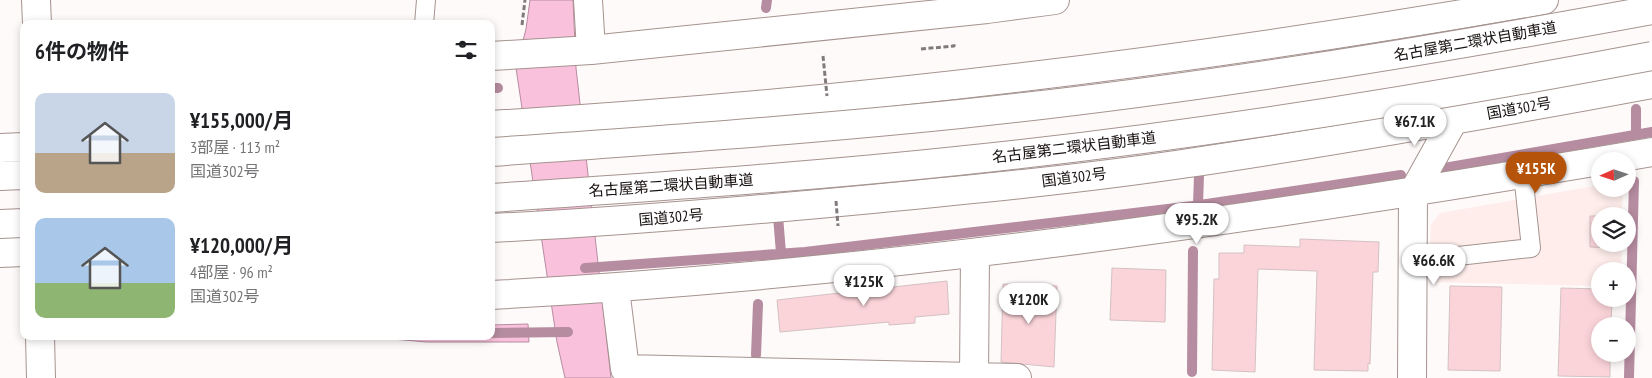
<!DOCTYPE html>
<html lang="ja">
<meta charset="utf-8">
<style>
:root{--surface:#fff;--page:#f2f2f2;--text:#202124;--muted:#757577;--accent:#b45309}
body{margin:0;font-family:"PT Sans Narrow","Noto Sans JP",sans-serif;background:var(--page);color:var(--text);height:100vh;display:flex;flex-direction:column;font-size:19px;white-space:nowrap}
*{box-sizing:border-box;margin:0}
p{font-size:16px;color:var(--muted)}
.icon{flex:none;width:28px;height:28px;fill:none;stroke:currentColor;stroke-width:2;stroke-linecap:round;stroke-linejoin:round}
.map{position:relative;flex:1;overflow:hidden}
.details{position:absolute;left:20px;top:20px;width:475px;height:320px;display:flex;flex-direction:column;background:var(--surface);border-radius:10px;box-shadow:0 2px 8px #0003}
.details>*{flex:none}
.needle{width:32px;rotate:267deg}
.fabs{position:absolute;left:1591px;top:152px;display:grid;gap:10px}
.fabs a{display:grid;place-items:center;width:45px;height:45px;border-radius:50%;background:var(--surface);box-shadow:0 2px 8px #0003;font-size:25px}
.price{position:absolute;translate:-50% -42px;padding:0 11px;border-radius:18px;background:#fff;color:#222;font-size:16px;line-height:32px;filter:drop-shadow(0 1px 2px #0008)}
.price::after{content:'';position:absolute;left:50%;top:30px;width:15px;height:11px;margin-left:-8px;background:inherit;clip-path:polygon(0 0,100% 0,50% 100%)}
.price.selected{background:var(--accent);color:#fff}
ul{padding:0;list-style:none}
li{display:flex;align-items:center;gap:15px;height:125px;padding:0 15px}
li span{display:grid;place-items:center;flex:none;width:140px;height:100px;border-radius:10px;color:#555}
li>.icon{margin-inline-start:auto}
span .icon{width:60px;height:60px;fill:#fffc;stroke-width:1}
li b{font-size:21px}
h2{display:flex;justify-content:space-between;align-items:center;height:60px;padding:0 15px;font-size:21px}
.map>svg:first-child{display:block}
.built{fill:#feedea}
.water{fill:#fac1dd;stroke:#b68ca0}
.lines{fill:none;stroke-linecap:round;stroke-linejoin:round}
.stream{stroke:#b68ca0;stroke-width:10}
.building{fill:#fbd4d9;stroke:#d4c1c3}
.service-casing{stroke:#a5938f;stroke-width:20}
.minor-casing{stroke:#a5938f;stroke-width:30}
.tertiary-casing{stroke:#a5938f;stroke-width:30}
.trunk-casing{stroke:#a5938f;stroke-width:30}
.motorway-casing{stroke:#a5938f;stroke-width:30}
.path{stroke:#807b7a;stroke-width:3;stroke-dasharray:5 2.5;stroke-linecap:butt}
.service{stroke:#fff;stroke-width:18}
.minor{stroke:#fff;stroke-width:28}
.tertiary{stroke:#fff;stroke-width:28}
.trunk{stroke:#fff;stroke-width:28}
.motorway{stroke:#fff;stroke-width:28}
.motorway-bridge-casing{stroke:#a5938f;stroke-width:30;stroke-linecap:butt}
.path-bridge{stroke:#807b7a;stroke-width:3;stroke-dasharray:5 2.5;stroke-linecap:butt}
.motorway-bridge{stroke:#fff;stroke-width:28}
.labels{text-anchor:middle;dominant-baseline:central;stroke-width:4;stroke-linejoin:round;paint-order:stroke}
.street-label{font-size:15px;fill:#171110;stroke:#fff}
</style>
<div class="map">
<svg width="1652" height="378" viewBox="0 0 1652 378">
<rect width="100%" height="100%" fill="#fefaf9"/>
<path class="built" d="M1600 185V189H1623L1622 216H1600V244H1622L1621 271H1600V286L1429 282 1431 225 1440 213Z"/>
<path class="water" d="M530 0H573L576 68 611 378H565L557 342 516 68 526 29Z
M528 324 529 342H427L369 337 491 336V325Z"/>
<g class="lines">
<path class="stream" d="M766 8 767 0
M491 88H498
M1636 134V109
M1444 168 1652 132
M1198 205 1199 175
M778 216 781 253
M585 268 805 252 1193 206 1401 175
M491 333 568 332
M756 355 758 304
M1192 372 1193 251
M1629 378 1634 181"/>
</g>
<path class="building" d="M1590 216H1600V244H1619V248L1590 247Z
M1300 239 1379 242 1378 272H1373L1370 364 1368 363V371L1314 370 1317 271 1258 269 1255 372 1212 370 1214 279H1219V253H1244V245L1300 247Z
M1112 268 1166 270 1165 322 1110 320Z
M947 281 949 314 915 317V323L889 325V322L780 332 777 300Z
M1003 284 1057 286 1054 367 1001 362Z
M1450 286 1502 287 1500 371 1448 370Z
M1561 288 1600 289V299H1612L1611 326H1600V354H1610V377L1558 376Z"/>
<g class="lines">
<g class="service-casing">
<path id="service" d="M424 24 426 0
M1458 256 1531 248 1523 174"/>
</g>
<g class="minor-casing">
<path id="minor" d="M588 0 591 50
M491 56 591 50 987 9 1055 0
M615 289 625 369 1017 378
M491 295C881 274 1268 218 1652 152
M974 378 975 254
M1412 378 1413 193 1453 121"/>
</g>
<g class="tertiary-casing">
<path id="tertiary" d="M36 0 37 24
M40 336 41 378"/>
</g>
<g class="trunk-casing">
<path id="trunk" d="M491 125C844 104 1196 61 1544 0
M0 148 24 147
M491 228C619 222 745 211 872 199 976 189 1080 179 1182 164 1339 141 1496 113 1652 84
M0 253 24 252"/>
</g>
<g class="motorway-casing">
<path id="motorway" d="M0 176 24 175
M0 224 24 223"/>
</g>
<path class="path" d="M522 25 525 0
M921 49 954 46V43"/>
<use href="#service" class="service"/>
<use href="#minor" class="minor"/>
<use href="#tertiary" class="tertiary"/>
<use href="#trunk" class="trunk"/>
<use href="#motorway" class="motorway"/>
<g class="motorway-bridge-casing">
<path id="motorway-bridge" d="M491 152C648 141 804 130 960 114 1192 90 1423 52 1652 10
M491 198C650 187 808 177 966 160 1196 136 1425 99 1652 56"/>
</g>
<path class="path-bridge" d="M823 56 827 96
M836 201 838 226"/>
<use href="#motorway-bridge" class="motorway-bridge"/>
</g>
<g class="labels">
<g class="street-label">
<text transform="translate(1475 41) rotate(-10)">名古屋第二環状自動車道</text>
<text transform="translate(1519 108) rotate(-10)">国道302号</text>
<text transform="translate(1074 147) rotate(-7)">名古屋第二環状自動車道</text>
<text transform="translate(1074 177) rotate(-7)">国道302号</text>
<text transform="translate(671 185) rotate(-4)">名古屋第二環状自動車道</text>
<text transform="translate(671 217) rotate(-5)">国道302号</text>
</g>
</g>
</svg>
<div class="fabs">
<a><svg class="needle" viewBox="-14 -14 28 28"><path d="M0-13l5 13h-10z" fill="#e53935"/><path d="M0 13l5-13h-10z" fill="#757577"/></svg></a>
<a><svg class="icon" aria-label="layers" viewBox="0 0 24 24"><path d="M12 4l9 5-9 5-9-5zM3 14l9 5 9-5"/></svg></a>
<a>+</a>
<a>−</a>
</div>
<b class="price" style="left:1415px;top:147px">¥67.1K</b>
<b class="price selected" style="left:1536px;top:194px">¥155K</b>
<b class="price" style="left:1197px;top:245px">¥95.2K</b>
<b class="price" style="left:1434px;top:286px">¥66.6K</b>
<b class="price" style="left:864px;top:307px">¥125K</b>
<b class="price" style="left:1029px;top:325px">¥120K</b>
<section class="details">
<h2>6件の物件<svg class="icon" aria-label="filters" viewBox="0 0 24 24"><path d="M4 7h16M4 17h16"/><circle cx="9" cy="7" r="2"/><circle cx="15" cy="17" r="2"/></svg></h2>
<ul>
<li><span style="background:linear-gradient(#c9d6e8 60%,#b9a48a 0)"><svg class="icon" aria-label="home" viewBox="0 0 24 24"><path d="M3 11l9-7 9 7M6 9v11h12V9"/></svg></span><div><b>¥155,000/月</b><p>3部屋 · 113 m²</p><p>国道302号</p></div></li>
<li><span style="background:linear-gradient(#a9c7e8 65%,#8fb573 0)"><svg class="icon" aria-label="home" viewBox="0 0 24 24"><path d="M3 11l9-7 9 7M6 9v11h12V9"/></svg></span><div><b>¥120,000/月</b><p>4部屋 · 96 m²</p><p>国道302号</p></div></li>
</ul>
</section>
</div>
